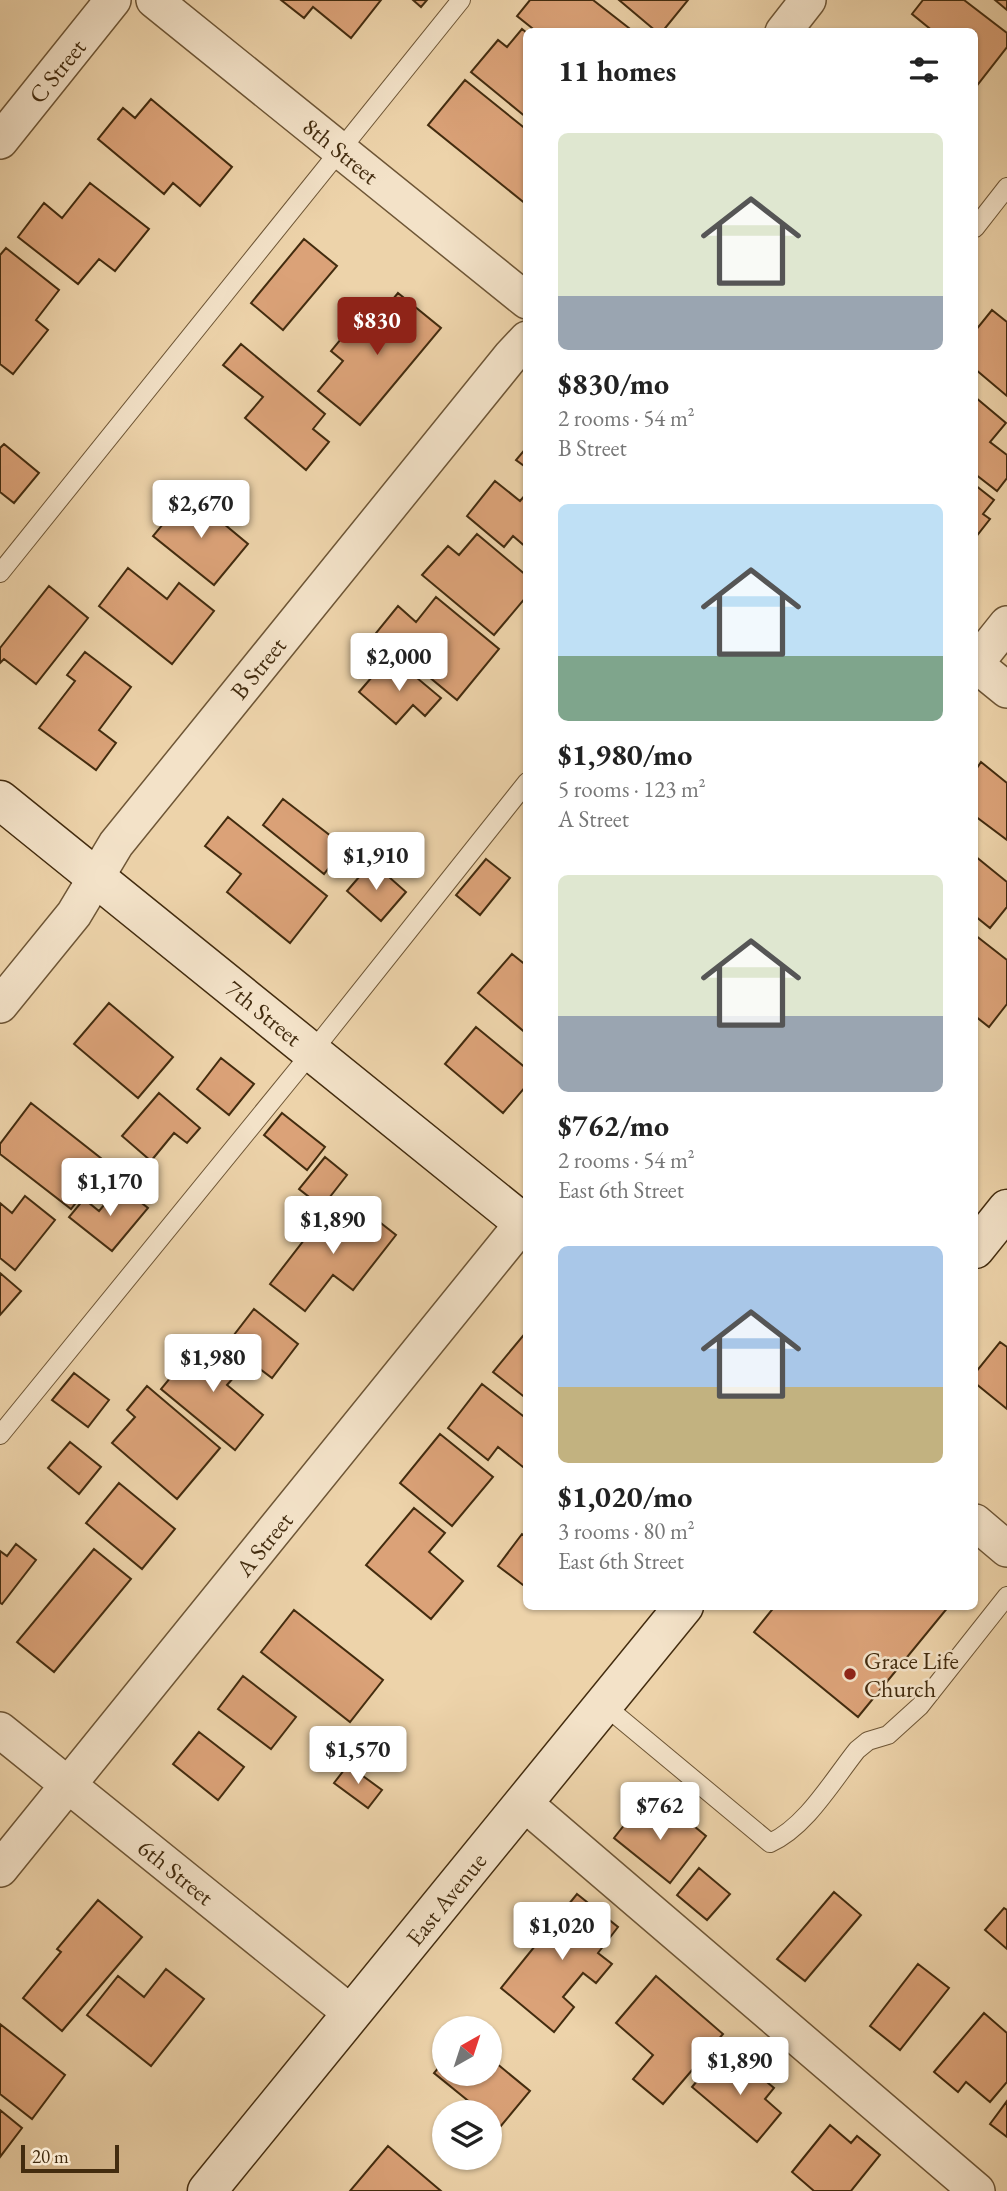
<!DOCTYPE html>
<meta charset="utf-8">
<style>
:root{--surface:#fff;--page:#f2f2f2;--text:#222;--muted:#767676;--accent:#8f2418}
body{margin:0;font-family:"EB Garamond",serif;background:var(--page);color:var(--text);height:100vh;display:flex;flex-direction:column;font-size:26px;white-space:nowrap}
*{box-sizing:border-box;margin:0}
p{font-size:23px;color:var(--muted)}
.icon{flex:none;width:38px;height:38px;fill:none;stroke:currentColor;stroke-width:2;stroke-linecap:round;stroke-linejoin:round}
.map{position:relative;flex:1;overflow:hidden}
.side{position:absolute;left:523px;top:28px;width:455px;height:1582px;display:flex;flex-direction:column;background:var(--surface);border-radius:10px;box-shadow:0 2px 5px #0004}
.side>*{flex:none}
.needle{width:46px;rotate:39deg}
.fabs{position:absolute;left:432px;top:2016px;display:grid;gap:14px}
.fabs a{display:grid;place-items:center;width:70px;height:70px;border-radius:50%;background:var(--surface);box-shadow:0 2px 5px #0004;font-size:35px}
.scale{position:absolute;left:21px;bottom:18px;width:98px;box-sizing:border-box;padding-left:7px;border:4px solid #432c0f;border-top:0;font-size:19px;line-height:24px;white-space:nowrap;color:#432c0f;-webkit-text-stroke:5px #f3e2c8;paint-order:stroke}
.price{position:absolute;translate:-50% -60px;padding:0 16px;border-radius:7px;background:#fff;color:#222;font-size:23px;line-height:46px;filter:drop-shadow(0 2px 4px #0008)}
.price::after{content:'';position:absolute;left:50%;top:42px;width:21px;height:16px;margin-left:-10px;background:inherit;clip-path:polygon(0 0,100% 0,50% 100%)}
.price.active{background:var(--accent);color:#fff}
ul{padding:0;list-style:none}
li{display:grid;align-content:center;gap:14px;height:371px;padding:0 35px}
li span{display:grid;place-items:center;height:217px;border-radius:10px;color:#555}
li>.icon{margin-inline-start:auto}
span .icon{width:126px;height:126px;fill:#fffc;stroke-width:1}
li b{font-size:30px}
h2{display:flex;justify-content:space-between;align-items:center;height:84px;padding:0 35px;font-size:30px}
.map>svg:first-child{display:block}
.building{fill:#dba278;stroke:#432c0f;stroke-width:2}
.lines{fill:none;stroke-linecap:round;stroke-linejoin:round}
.lane-casing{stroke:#6e5636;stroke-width:20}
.street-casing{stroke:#6e5636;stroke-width:38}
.secondary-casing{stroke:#432c0f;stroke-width:41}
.lane{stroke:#f3e2c8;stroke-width:18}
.street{stroke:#f3e2c8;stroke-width:35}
.secondary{stroke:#f3e2c8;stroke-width:38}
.poi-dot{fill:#8f2418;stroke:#f3e2c8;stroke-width:2.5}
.labels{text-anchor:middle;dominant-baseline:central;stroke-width:5;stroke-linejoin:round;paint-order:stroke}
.street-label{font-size:24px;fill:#432c0f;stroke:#f3e2c8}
.poi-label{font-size:24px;fill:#432c0f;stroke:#f3e2c8;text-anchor:start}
</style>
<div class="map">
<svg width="1007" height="2191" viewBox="0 0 1007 2191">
<rect width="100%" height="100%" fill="#edd3aa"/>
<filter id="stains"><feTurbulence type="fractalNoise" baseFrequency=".00286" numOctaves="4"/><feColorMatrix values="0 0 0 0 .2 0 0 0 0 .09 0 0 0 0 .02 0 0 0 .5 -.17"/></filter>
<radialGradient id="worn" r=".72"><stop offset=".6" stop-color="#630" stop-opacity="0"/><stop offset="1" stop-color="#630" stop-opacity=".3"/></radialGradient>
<path class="building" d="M281 0H381L351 38 313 7 304 18Z
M413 0H427L421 7Z
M530 0H593L634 32H537L517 16Z
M619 0H688L662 32H657Z
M923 0H964L1007 33V47L975 88V32H934L912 14Z
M995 0H1007V10Z
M522 29 527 33V118L471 72 498 40 507 47Z
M465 80 527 130V205L428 125Z
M151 99 232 167 200 206 173 183 164 194 98 139 123 108 135 118Z
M90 183 149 229 115 271 99 259 78 284 18 237 44 203 62 218Z
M304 239 337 266 283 330 251 303Z
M6 248 59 290 36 320 48 330 13 374 0 364V255Z
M398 293 441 328 360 425 318 391 343 361 331 351 364 311 375 321Z
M992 310 1007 322V396L975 369V331Z
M241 344 325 414 313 429 329 442 306 470 245 418 263 397 223 365Z
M975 397 1006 423 990 442 1007 455V478L997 491 975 474Z
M4 444 39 473 14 503 0 492V448Z
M527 447V468L516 460Z
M495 481 520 501 527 493V548L513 536 504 547 467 516Z
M975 485 994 500 983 514 990 519 975 538Z
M188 494 248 544 214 585 153 536Z
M477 534 527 576V596L494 635 422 575 448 546 459 555Z
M128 568 167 599 179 583 214 611 172 664 99 606Z
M49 586 88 618 36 684 4 659 0 663V648Z
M436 597 499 649 457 700 376 633 398 606 416 622Z
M85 652 131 687 99 730 116 743 96 770 39 728 75 681 67 675Z
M398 662 441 698 425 716 413 705 396 724 359 692 378 670 385 676Z
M981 762 1007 783V840L975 816V771Z
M283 799 345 847 324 874 263 825Z
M228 817 327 896 290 943 227 892 241 874 205 846Z
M975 856 1007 882V907L990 928 975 916Z
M486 859 510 878 480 915 456 895Z
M372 862 406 892 381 921 347 891Z
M975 935 1007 960V1004L989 1027 975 1016Z
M512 954 527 966V1034L478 993Z
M109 1003 173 1057 138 1098 74 1044Z
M476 1027 527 1069V1085L503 1113 445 1064Z
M221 1058 254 1084 229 1115 197 1089Z
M159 1093 200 1128 187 1143 174 1133 151 1161 122 1136Z
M31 1103 107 1163 71 1209 0 1154V1144Z
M282 1113 325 1147 307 1170 264 1135Z
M325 1157 347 1175 322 1207 299 1189Z
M120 1186 148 1208 112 1251 69 1217 84 1199 99 1211Z
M25 1196 55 1220 15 1270 0 1258V1203L12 1213Z
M359 1206 396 1235 353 1290 333 1275 305 1311 270 1284 325 1213 343 1227Z
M0 1273 21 1291 0 1315Z
M254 1309 298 1344 272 1378 227 1344Z
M527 1331V1399L493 1372Z
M203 1338 241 1369 227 1385 263 1415 235 1450 161 1389Z
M1000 1342 1007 1347V1409L975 1383V1373Z
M74 1373 109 1400 88 1427 52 1400Z
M482 1384 527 1419V1463L523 1467 498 1447 488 1460 448 1428Z
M147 1386 220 1448 177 1499 112 1443 135 1417 127 1410Z
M440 1434 493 1477 452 1526 400 1483Z
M70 1442 101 1467 79 1494 48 1468Z
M119 1483 175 1529 142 1569 86 1523Z
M414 1508 445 1533 429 1552 463 1581 431 1619 366 1565Z
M522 1534 527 1537V1588L498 1566Z
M16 1544 36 1560 2 1604 0 1603V1551L7 1556Z
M94 1549 131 1579 54 1672 17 1642Z
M775 1606H949L858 1717 754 1632Z
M294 1610 383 1680 350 1722 261 1652Z
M243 1676 296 1717 271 1749 218 1709Z
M199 1732 244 1767 218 1800 173 1764Z
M348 1765 382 1790 368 1808 334 1783Z
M640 1805 667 1827 678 1813 706 1836 670 1883 614 1838Z
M699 1868 730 1894 707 1920 677 1895Z
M834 1892 861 1915 805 1981 777 1959Z
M577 1894 618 1927 598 1953 612 1964 596 1983 583 1973 563 1997 574 2007 554 2032 501 1988Z
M98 1900 142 1937 62 2031 23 1998 61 1952 57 1949Z
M1004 1908 1007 1910V1949L985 1930Z
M918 1964 949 1988 900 2050 870 2026Z
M166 1969 204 1999 151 2066 87 2015 118 1976 144 1997Z
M656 1976 723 2034 663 2104 633 2079 653 2055 616 2023Z
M984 2013 1007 2033V2082L990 2102 966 2082 958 2092 934 2072Z
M0 2024 65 2075 32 2119 0 2094Z
M490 2058 530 2091 500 2127 490 2119V2112H482L434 2073 444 2061V2074H490Z
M739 2059 774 2088 765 2099 781 2113 757 2142 692 2087 713 2062 727 2074Z
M1007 2101V2137L990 2124Z
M0 2110 22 2128 0 2157Z
M830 2125 851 2143 857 2136 880 2155 851 2191H814L792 2172Z
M388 2146 441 2191H350Z"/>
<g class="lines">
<g class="lane-casing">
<path id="lane" d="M975 228 1007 187
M0 573 461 0
M0 1435 312 1052 527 782
M604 1705 770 1843C806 1827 833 1780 857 1750L868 1741 888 1735 920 1706 1007 1596"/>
</g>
<g class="street-casing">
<path id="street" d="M154 0 527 301
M783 32 808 0
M0 141 113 0
M975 664 1007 624
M975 664 1007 690
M0 1005 74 914 116 844 511 356 527 339
M975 1522 1007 1549
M0 1730 352 2014
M524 1803 977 2191
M0 1869 527 1218"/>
</g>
<g class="secondary-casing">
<path id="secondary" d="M0 800 527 1226
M975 1249 1007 1209
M207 2191 684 1606"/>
</g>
<use href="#lane" class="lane"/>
<use href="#street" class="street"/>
<use href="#secondary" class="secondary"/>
</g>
<circle class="poi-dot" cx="850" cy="1674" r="7"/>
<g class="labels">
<g class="street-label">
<text transform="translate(57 71) rotate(-51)">C Street</text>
<text transform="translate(341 151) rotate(39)">8th Street</text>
<text transform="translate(258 668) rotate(-51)">B Street</text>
<text transform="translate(264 1013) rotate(39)">7th Street</text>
<text transform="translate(264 1544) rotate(-51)">A Street</text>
<text transform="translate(176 1872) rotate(39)">6th Street</text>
<text transform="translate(446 1899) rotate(-51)">East Avenue</text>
</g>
<g class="poi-label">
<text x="864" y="1660">Grace Life<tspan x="864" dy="28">Church</tspan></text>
</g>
</g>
<rect width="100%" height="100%" filter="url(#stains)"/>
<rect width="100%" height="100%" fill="url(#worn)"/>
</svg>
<div class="fabs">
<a><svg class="needle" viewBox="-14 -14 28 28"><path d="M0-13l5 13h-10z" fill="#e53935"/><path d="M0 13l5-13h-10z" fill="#767676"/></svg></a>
<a><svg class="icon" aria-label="layers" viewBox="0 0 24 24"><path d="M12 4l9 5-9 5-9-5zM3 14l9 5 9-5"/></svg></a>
</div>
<div class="scale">20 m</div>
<b class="price active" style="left:377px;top:357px">$830</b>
<b class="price" style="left:201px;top:540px">$2,670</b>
<b class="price" style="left:399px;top:693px">$2,000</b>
<b class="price" style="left:376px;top:892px">$1,910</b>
<b class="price" style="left:110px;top:1218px">$1,170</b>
<b class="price" style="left:333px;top:1256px">$1,890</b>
<b class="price" style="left:213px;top:1394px">$1,980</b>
<b class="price" style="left:358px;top:1786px">$1,570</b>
<b class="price" style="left:660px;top:1842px">$762</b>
<b class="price" style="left:562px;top:1962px">$1,020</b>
<b class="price" style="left:740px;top:2097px">$1,890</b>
<section class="side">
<h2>11 homes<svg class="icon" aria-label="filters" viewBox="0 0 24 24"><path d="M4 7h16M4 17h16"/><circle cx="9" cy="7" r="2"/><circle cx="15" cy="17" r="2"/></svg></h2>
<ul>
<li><span style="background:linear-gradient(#dfe7d0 75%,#9aa5b1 0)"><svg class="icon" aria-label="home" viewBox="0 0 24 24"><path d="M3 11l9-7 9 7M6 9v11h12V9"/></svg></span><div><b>$830/mo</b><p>2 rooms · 54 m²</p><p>B Street</p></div></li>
<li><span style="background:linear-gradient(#bfe0f5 70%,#7fa58c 0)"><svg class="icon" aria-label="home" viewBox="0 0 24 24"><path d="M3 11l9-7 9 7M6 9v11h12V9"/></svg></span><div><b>$1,980/mo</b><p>5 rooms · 123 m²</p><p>A Street</p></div></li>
<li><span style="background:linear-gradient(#dfe7d0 65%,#9aa5b1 0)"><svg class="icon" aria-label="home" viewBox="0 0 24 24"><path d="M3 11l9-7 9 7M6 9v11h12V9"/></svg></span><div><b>$762/mo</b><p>2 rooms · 54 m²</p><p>East 6th Street</p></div></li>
<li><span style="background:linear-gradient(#a9c7e8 65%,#c2b280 0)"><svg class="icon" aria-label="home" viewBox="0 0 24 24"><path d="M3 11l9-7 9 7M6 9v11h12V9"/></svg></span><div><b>$1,020/mo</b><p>3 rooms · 80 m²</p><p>East 6th Street</p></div></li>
</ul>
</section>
</div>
